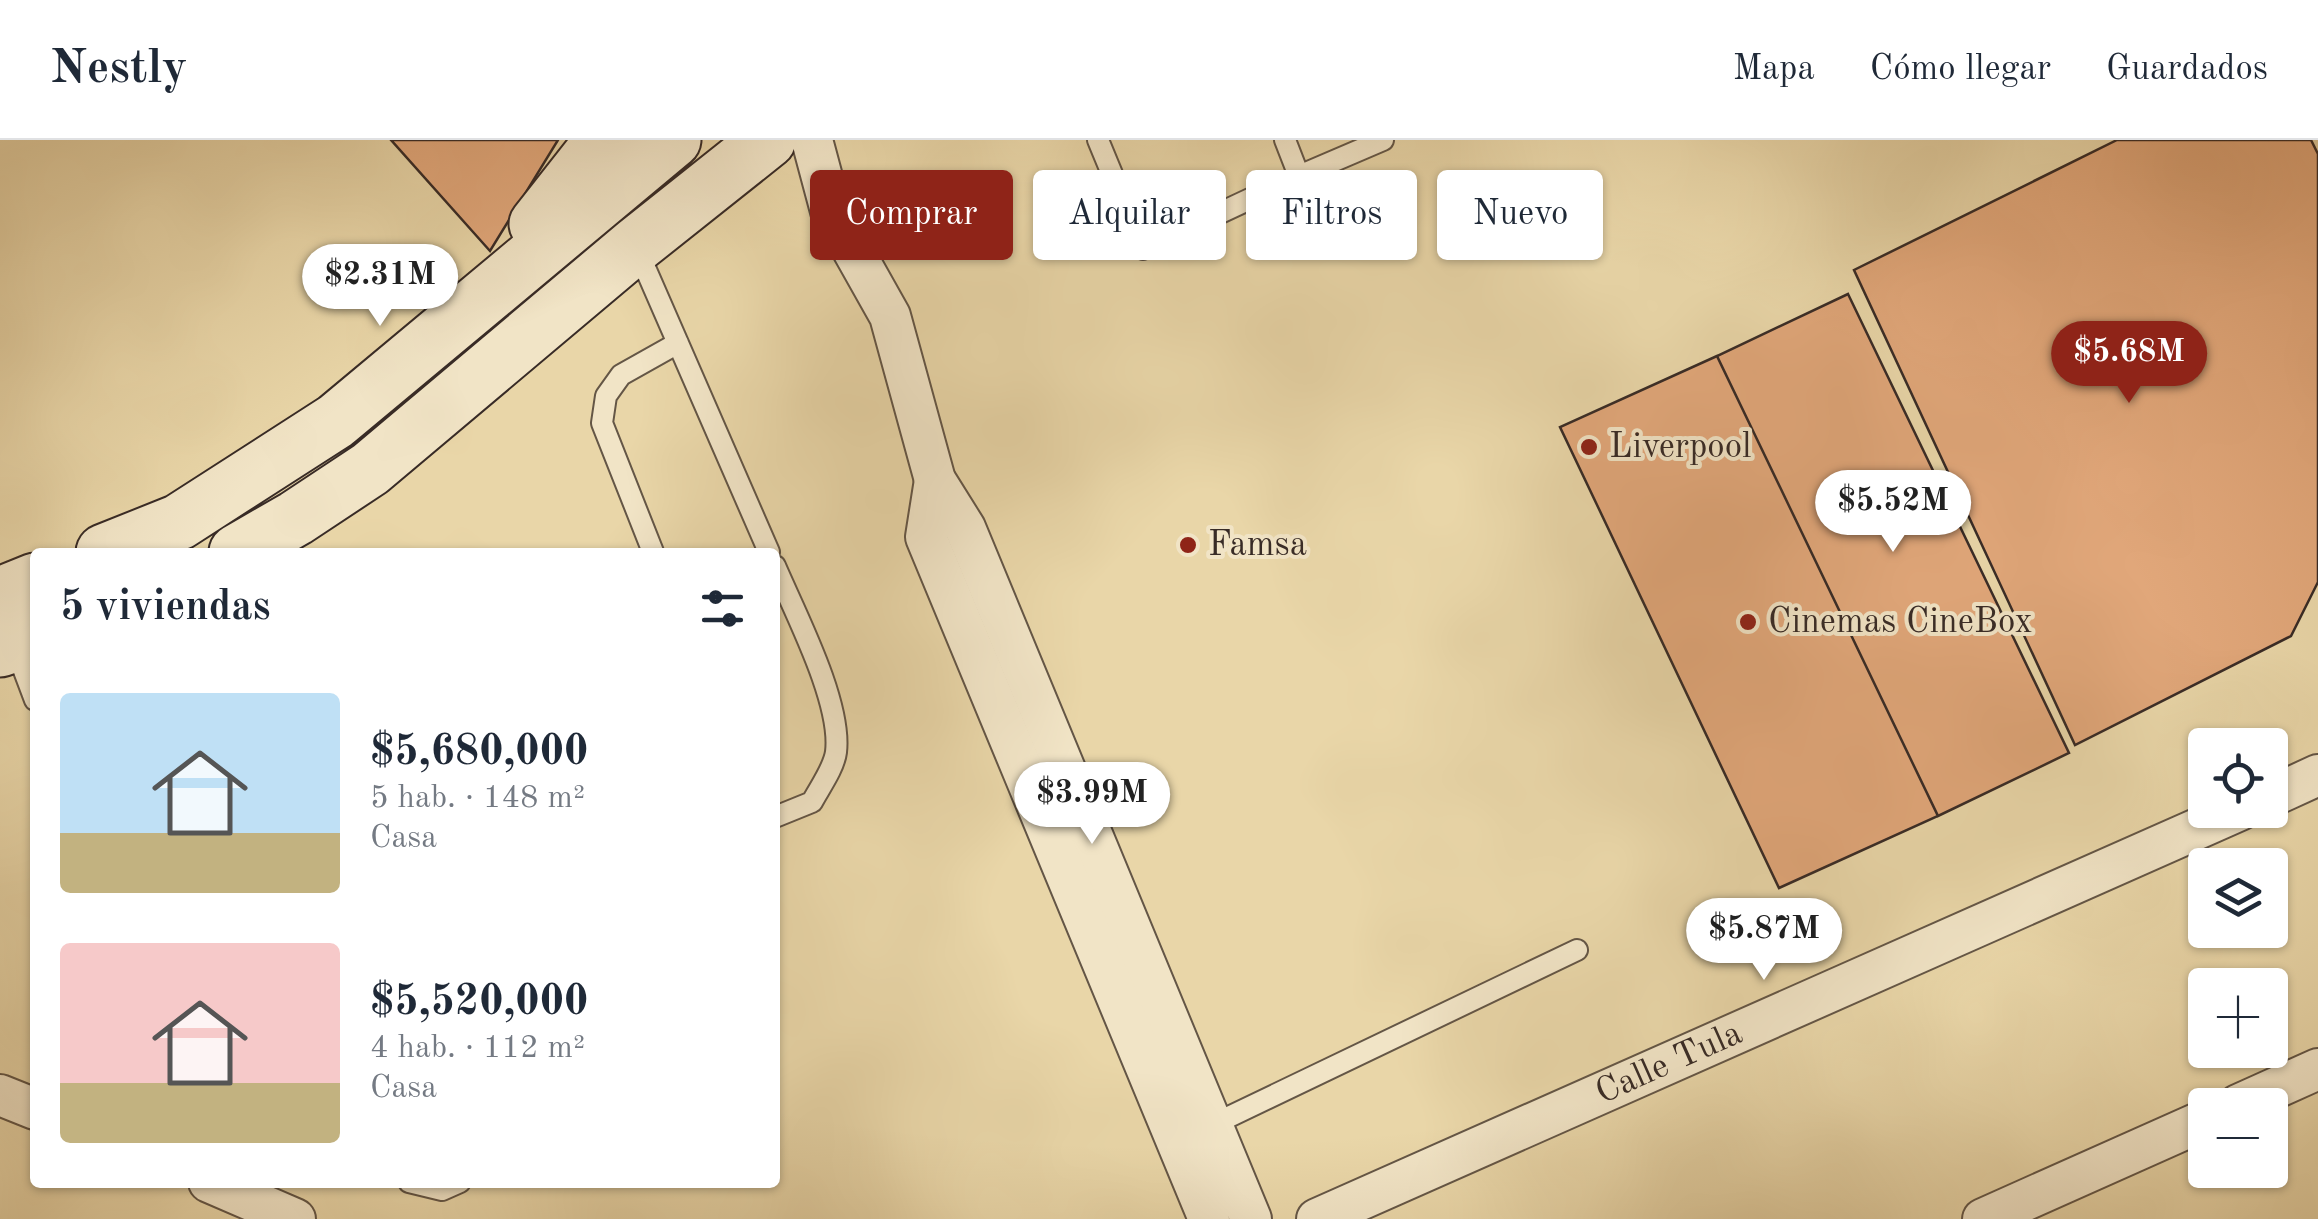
<!DOCTYPE html>
<html lang="es">
<meta charset="utf-8">
<style>
:root{--surface:#fff;--page:#f2f2f3;--text:#1f2937;--muted:#747a83;--line:#e0e1e3;--accent:#8f2418}
body{margin:0;font-family:"Old Standard TT",serif;background:var(--page);color:var(--text);height:100vh;display:flex;flex-direction:column;font-size:38px;white-space:nowrap}
*{box-sizing:border-box;margin:0}
p{font-size:32px;color:var(--muted)}
.icon{flex:none;width:55px;height:55px;fill:none;stroke:currentColor;stroke-width:2;stroke-linecap:round;stroke-linejoin:round}
.map{position:relative;flex:1;overflow:hidden}
.side{position:absolute;left:30px;top:408px;width:750px;height:640px;display:flex;flex-direction:column;background:var(--surface);border-radius:10px;box-shadow:0 2px 8px #0004}
.side>*{flex:none}
.guide{position:absolute;left:810px;top:30px;width:950px;height:90px;display:flex;gap:20px}
.fabs{position:absolute;left:2188px;top:588px;display:grid;gap:20px}
.fabs a{display:grid;place-items:center;width:100px;height:100px;border-radius:10px;background:var(--surface);box-shadow:0 2px 8px #0004;font-size:50px}
.price{position:absolute;translate:-50% -85px;padding:0 22px;border-radius:35px;background:#fff;color:#222;font-size:32px;line-height:65px;filter:drop-shadow(0 2px 5px #0008)}
.price::after{content:'';position:absolute;left:50%;top:60px;width:30px;height:22px;margin-left:-15px;background:inherit;clip-path:polygon(0 0,100% 0,50% 100%)}
.price.selected{background:var(--accent);color:#fff}
ul{padding:0;list-style:none}
li{display:flex;align-items:center;gap:30px;height:250px;padding:0 30px}
li span{display:grid;place-items:center;flex:none;width:280px;height:200px;border-radius:10px;color:#555}
li>.icon{margin-inline-start:auto}
span .icon{width:120px;height:120px;fill:#fffc;stroke-width:1}
li b{font-size:42px}
h2{display:flex;justify-content:space-between;align-items:center;height:120px;padding:0 30px;font-size:42px}
.pill{padding:0 35px;border-radius:10px;background:var(--surface);box-shadow:0 2px 8px #0004;font-size:35px;line-height:90px}
.pill.selected{background:var(--accent);color:#fff}
header{display:flex;align-items:center;gap:60px;box-sizing:border-box;height:140px;padding:0 50px;background:var(--surface);border-bottom:2px solid var(--line)}
header strong{font-size:48px}
nav{display:flex;gap:55px;margin-inline-start:auto;font-size:35px}
.map>svg:first-child{display:block}
.building{fill:#e1a77a;stroke:#382b26;stroke-width:2.5}
.lines{fill:none;stroke-linecap:round;stroke-linejoin:round}
.lane-casing{stroke:#645646;stroke-width:24}
.street-casing{stroke:#645646;stroke-width:44}
.secondary-casing{stroke:#382b26;stroke-width:59}
.lane{stroke:#f1e4c6;stroke-width:20}
.street{stroke:#f1e4c6;stroke-width:40}
.secondary{stroke:#f1e4c6;stroke-width:55}
.poi-dot{fill:#8f2418;stroke:#f1e4c6;stroke-width:4}
.labels{text-anchor:middle;dominant-baseline:central;stroke-width:8;stroke-linejoin:round;paint-order:stroke}
.poi-label{font-size:35px;fill:#382b26;stroke:#f1e4c6;text-anchor:start}
.street-label{font-size:35px;fill:#382b26;stroke:#f1e4c6}
</style>
<header>
<strong>Nestly</strong>
<nav><a>Mapa</a><a>Cómo llegar</a><a>Guardados</a></nav>
</header>
<div class="map">
<svg width="2318" height="1079" viewBox="0 0 2318 1079">
<rect width="100%" height="100%" fill="#e9d6a8"/>
<filter id="stains"><feTurbulence type="fractalNoise" baseFrequency=".002" numOctaves="4"/><feColorMatrix values="0 0 0 0 .2 0 0 0 0 .09 0 0 0 0 .02 0 0 0 .5 -.17"/></filter>
<radialGradient id="worn" r=".72"><stop offset=".6" stop-color="#630" stop-opacity="0"/><stop offset="1" stop-color="#630" stop-opacity=".3"/></radialGradient>
<path class="building" d="M391 0H558L490 111Z
M2117 0H2311L2318 14V442L2291 496 2075 605 1854 130Z
M1848 154 2069 613 1938 676 1717 216Z
M1717 216 1938 676 1779 748 1560 287Z"/>
<g class="lines">
<g class="lane-casing">
<path id="lane" d="M1098 0 1143 109 1299 36 1383 0
M1285 0 1299 36
M636 107 769 412
M653 412 602 283 606 256 621 235 678 203
M775 426C795 473 842 562 836 612 834 628 820 647 812 662L775 677
M15 507 35 560
M1212 985 1577 810
M409 1042 442 1050 460 1042"/>
</g>
<g class="street-casing">
<g id="street">
<path d="M812 0 831 71 890 176 935 340 965 388 1251 1079"/>
<path d="M935 340 926 397 1209 1079"/>
<path d="M2270 657 2318 635"/>
<path d="M0 955 35 969"/>
<path d="M2238 965 2318 929"/>
<path d="M209 1042 295 1079"/>
<path id="s1" d="M1317 1079 2240 670"/>
<path d="M1983 1079 2205 980"/>
</g>
</g>
<g class="secondary-casing">
<path id="secondary" d="M537 84 603 0
M104 412 179 382 336 281 673 0
M237 412 296 378 370 329 636 105 768 0
M0 455 35 441
M0 509 35 497"/>
</g>
<use href="#lane" class="lane"/>
<use href="#street" class="street"/>
<use href="#secondary" class="secondary"/>
</g>
<g class="poi-dot">
<circle cx="1589" cy="307" r="10"/>
<circle cx="1188" cy="405" r="10"/>
<circle cx="1748" cy="482" r="10"/>
</g>
<g class="labels">
<g class="poi-label">
<text x="1609" y="307">Liverpool</text>
<text x="1208" y="405">Famsa</text>
<text x="1768" y="482">Cinemas CineBox</text>
</g>
<g class="street-label">
<text stroke="none"><textPath href="#s1" startOffset="385">Calle Tula</textPath></text>
</g>
</g>
<rect width="100%" height="100%" filter="url(#stains)"/>
<rect width="100%" height="100%" fill="url(#worn)"/>
</svg>
<div class="fabs">
<a><svg class="icon" aria-label="locate" viewBox="0 0 24 24"><circle cx="12" cy="12" r="6"/><path d="M12 2v4M12 18v4M2 12h4M18 12h4"/></svg></a>
<a><svg class="icon" aria-label="layers" viewBox="0 0 24 24"><path d="M12 4l9 5-9 5-9-5zM3 14l9 5 9-5"/></svg></a>
<a>+</a>
<a>−</a>
</div>
<b class="price" style="left:380px;top:189px">$2.31M</b>
<b class="price selected" style="left:2129px;top:266px">$5.68M</b>
<b class="price" style="left:1893px;top:415px">$5.52M</b>
<b class="price" style="left:1092px;top:707px">$3.99M</b>
<b class="price" style="left:1764px;top:843px">$5.87M</b>
<div class="guide">
<a class="pill selected">Comprar</a>
<a class="pill">Alquilar</a>
<a class="pill">Filtros</a>
<a class="pill">Nuevo</a>
</div>
<section class="side">
<h2>5 viviendas<svg class="icon" aria-label="filters" viewBox="0 0 24 24"><path d="M4 7h16M4 17h16"/><circle cx="9" cy="7" r="2"/><circle cx="15" cy="17" r="2"/></svg></h2>
<ul>
<li><span style="background:linear-gradient(#bfe0f5 70%,#c2b280 0)"><svg class="icon" aria-label="home" viewBox="0 0 24 24"><path d="M3 11l9-7 9 7M6 9v11h12V9"/></svg></span><div><b>$5,680,000</b><p>5 hab. · 148 m²</p><p>Casa</p></div></li>
<li><span style="background:linear-gradient(#f6c9c9 70%,#c2b280 0)"><svg class="icon" aria-label="home" viewBox="0 0 24 24"><path d="M3 11l9-7 9 7M6 9v11h12V9"/></svg></span><div><b>$5,520,000</b><p>4 hab. · 112 m²</p><p>Casa</p></div></li>
</ul>
</section>
</div>
